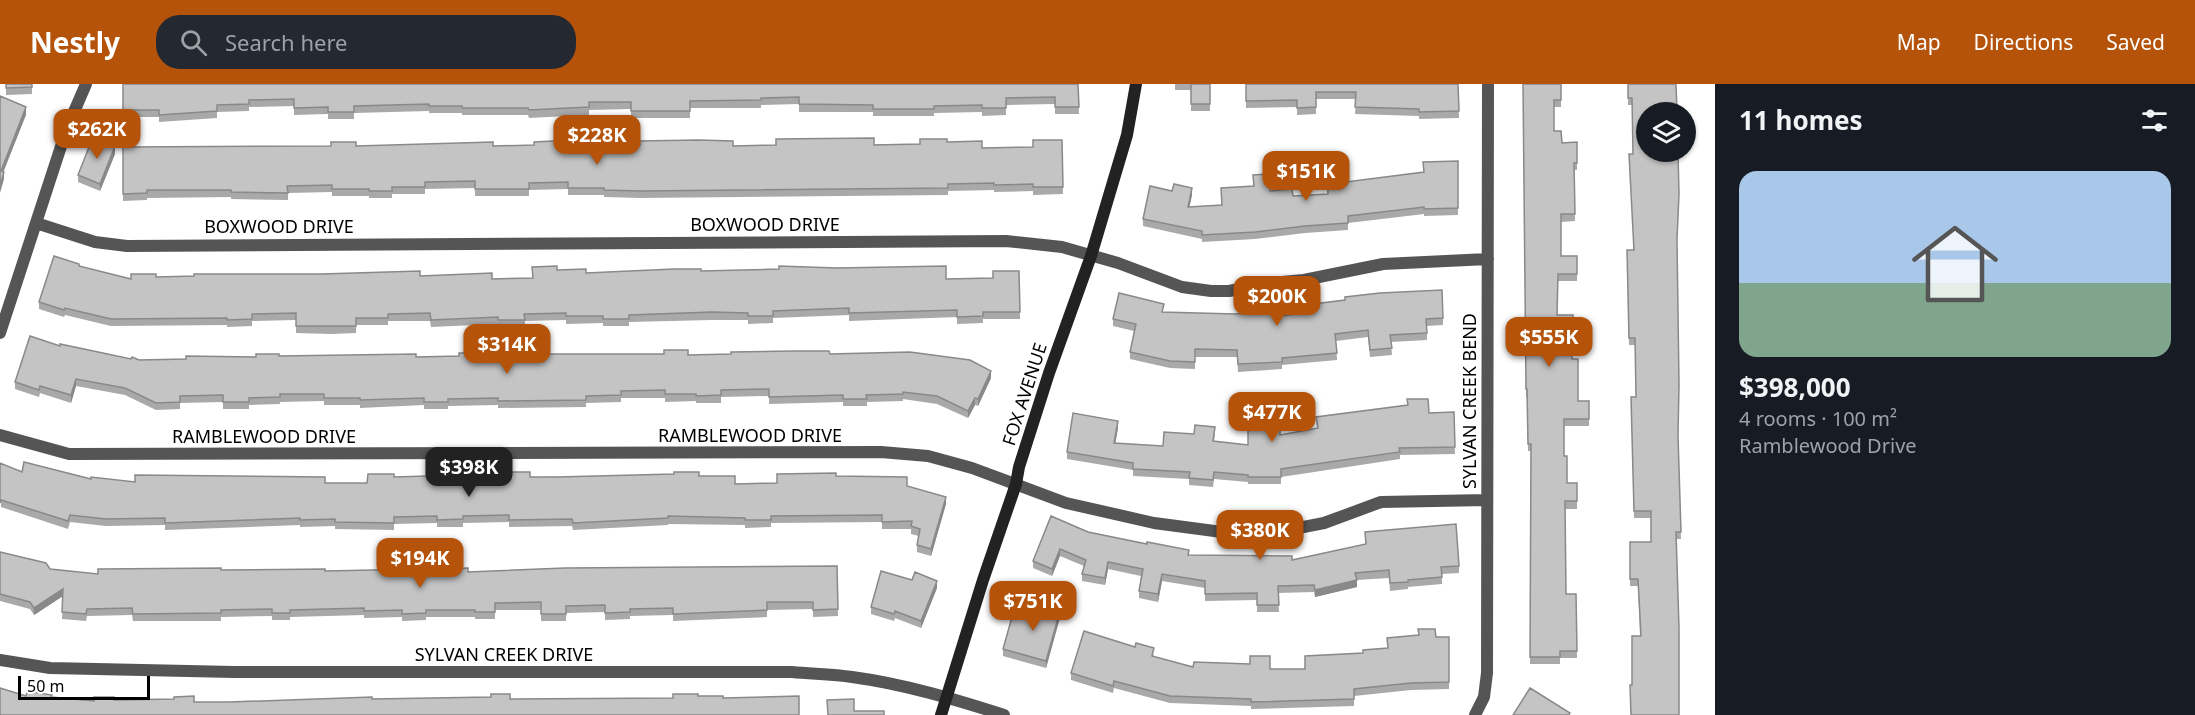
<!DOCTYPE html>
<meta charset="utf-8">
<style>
:root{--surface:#171b24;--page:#242831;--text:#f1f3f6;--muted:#9ea1a6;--line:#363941;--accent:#b45309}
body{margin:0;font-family:"Noto Sans",sans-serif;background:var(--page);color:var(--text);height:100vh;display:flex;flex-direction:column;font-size:22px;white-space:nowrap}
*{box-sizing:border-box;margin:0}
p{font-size:20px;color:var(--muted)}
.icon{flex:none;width:33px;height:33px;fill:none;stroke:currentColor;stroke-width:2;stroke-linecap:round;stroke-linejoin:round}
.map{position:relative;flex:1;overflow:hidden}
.panel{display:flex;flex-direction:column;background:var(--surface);width:480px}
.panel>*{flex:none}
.fabs{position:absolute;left:1636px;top:18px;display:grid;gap:12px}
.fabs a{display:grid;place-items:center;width:60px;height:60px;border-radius:50%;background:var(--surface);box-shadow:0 2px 4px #0004;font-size:30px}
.scale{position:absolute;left:18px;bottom:15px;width:132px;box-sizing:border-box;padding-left:6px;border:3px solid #000;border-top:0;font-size:16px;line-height:21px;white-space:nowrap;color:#000;-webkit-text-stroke:4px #fff;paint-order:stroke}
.price{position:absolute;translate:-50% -51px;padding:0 14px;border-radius:12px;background:var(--accent);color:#fff;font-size:20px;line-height:39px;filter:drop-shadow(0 2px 3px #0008)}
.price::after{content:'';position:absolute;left:50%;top:36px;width:18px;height:14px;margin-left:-9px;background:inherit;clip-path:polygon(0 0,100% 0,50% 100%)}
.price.current{background:#222;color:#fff}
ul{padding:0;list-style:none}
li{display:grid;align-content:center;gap:12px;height:318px;padding:0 24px}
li+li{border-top:2px solid var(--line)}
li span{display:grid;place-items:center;height:186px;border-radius:18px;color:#555}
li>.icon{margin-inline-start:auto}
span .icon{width:108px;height:108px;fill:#fffc;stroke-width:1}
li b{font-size:26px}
h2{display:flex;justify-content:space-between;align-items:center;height:72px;padding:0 24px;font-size:26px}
header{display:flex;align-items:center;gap:36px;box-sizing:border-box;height:84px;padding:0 30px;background:var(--accent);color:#fff}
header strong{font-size:28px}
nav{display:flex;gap:33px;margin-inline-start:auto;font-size:21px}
.search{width:420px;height:54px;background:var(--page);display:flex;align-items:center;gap:15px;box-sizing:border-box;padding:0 21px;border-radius:24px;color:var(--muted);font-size:22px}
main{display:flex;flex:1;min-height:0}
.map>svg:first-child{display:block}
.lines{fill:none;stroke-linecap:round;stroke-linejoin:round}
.street{stroke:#555;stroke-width:12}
.secondary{stroke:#222;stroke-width:12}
.wall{fill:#a9a9a9}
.shaded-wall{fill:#898989}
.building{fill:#c4c4c4;stroke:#898989;stroke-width:1.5}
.labels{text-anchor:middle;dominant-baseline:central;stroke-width:6;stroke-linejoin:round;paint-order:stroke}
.street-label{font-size:18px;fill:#000;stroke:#fff}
</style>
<header>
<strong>Nestly</strong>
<div class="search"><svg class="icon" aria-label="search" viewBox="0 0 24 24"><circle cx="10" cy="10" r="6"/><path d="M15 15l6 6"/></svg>Search here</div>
<nav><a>Map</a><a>Directions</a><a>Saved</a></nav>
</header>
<main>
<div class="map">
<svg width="1715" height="631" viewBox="0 0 1715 631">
<rect width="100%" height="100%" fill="#fff"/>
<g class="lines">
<path class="street" d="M36 139 95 158 127 162 1006 157 1062 163 1118 179 1182 203 1211 207H1229L1270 199 1304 196 1383 180 1488 175
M0 249 67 44 86 0
M0 351 69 370 881 368 928 372 972 384 1066 419 1154 439 1222 448 1256 450 1283 447 1324 439 1381 418 1487 416
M0 576 50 584 234 588H792C812 590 832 590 852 593 904 600 954 615 1004 631
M1475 631 1484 613 1487 589 1488 0"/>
<path class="secondary" d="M941 631 983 496 1016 400 1019 383 1049 289 1091 172 1127 51 1136 0"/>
</g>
<path class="wall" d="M6 0H32V10L6 11Z
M123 0H1078L1079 30H1055V20L1006 21V31L982 32V28L934 29V32H873V28H799V20L761 21V24H690V34H631V25L589 26V31L529 34 528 31H462V29H429V27L354 29V35H328V30L294 31V22L249 23V27L217 28V34L159 38V33H123Z
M1175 0H1210V27H1191V6H1175Z
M1246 0H1458L1459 34 1419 35V32L1355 30 1356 15H1316V30L1297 31V23L1246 24Z
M1523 0H1561V23H1554V47L1562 59 1577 58V86H1574L1575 137 1561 138V172H1577V197H1558L1557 231 1572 275 1578 317H1589V342H1564V372L1567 399H1577V425H1565L1566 510H1576L1577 574H1560V580H1530L1531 367H1528L1527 313H1526Z
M1628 0 1677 160 1678 355 1681 455H1676L1632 601 1640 552 1638 502H1630V458H1651V434H1634L1631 313H1636L1635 261H1629L1628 214 1633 166V70L1632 21H1628Z
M1062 56 1063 110 1033 111V107L994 108V106L948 107V111L640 114 604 113V111H568V105L529 106V112H475V104L425 105V110H392V114H369V112H332V108L288 109V116L231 115V113L147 114V116L123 117V63L356 62H733L920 60 947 58 982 64 1033 63Z
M115 70 100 107 78 98V91Z
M1458 77V131L1424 132V130L1348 139V146L1305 149 1255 155 1202 158V155L1143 142V135L1172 107 1192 111 1189 123 1221 121V104L1253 102V91L1270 107 1293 112 1327 110 1346 98 1423 88Z
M79 182 131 195 156 193 420 192 492 195 533 194 557 186 586 189 701 187 946 195 993 194 1019 187 1020 235H983V239L957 240V233L849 237V231L773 234V239L748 240V236H712L629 238V242H603V239L566 240V236L525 237V243H498V240L431 243 430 237H388V241H356V249L331 250 296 249V236L252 237V242L227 243V241L111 242 65 231 64 233 39 225V218Z
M1313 220 1443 234V241L1427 242V256L1391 258 1392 271 1370 273 1368 253 1336 257 1337 276 1282 281V285L1238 288 1237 273H1195V285L1170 284 1130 275V268L1134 247 1113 242V235L1164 228 1279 232 1313 228Z
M60 262 131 275 139 276 279 272 485 273 830 270 991 294 978 322 975 321 968 334 937 320 903 315V317L867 318V322H843V318L769 320V312L721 313V319H696V317L665 318V314H621V318L586 319V323L498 324V321L448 322V325H424V321L360 324V321H324V317L280 318V320L249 321V325H223V318L180 319V325L156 326 125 311 76 302 71 319 40 309 39 313 15 305V298Z
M1454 328 1455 370 1400 371V375L1281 393V400H1248V398L1214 395 1213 403 1189 401V395L1133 392V386L1067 375V368L1118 344 1115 360 1163 362 1215 350 1214 357 1248 361 1280 351 1317 344 1316 333Z
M0 379 22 388 91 395 135 398 325 399H367L394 393 462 395 508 394 530 393 699 392 735 400 777 399 836 392 907 402 946 420 931 472 917 468V461L919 452 911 450V445H882V438L771 439V443L745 444V441L668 440V441L573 446 572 442 509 443V438L463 439V443H437V439L394 440V446L335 445V442L300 443V441L165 446V441L106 442 70 438 68 445 1 423Z
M1088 448 1189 471 1292 476 1365 460V448L1459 482V489L1442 490V500L1408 503V505L1390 507 1389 494 1357 496V503L1315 513 1314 508 1278 509 1279 528H1257V516L1205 517V504L1162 497 1158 518 1139 514V507L1141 492 1108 485 1105 501 1082 497V490L1084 482 1060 472 1052 492 1033 484V477Z
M0 468 50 485 98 490 221 486 468 488 837 482 838 532 813 533V525L767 526V533L673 537V531L630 532V535L605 536V528L566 529V537H541V526H495V535H475V533H426V536L402 537V533L364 534V531L290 533V536H272V532L221 533V537H133L132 531 87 532 86 537 62 535 63 512 34 531 30 525 0 517Z
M912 496 937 504 921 544 895 534 894 537 871 530V523Z
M1061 530 1046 584 1003 572V565Z
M1449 553V605L1411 606 1354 612V622L1251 625V622L1170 619 1114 604 1113 609 1071 596V589L1154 571 1153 573 1193 583 1270 585H1305L1387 564V554Z"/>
<path class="shaded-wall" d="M26 23V31L1 94V87Z
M115 62V70L100 107V100Z
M4 88V95L0 109V102Z
M1192 104V111L1188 130V123Z
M991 287V294L978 322V315Z
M76 295V302L71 319V311Z
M975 314V321L968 334V327Z
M1118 337V344L1114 367V359Z
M946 413V420L931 472V465Z
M1060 465V472L1052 492V485Z
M1108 478V485L1105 501V494Z
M1162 490V497L1158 518V510Z
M1357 496V503L1315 513V506Z
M937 497V504L921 544V537Z
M63 505V512L34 531V524Z
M1061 523V530L1046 584V577Z"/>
<path class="building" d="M6 0H32V3L6 4Z
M123 0H1078L1079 23H1055V13L1006 14V24H982V21L934 22V25H873V21L799 20V13L761 14V16L690 17V27H631V18H589V23L529 26 528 24H462V22H429V20L354 22V28H328V23L294 24V15L249 16V20L217 21V27L159 31V26H123Z
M1191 0H1210V20H1191Z
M1246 0H1458L1459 27 1419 28V25L1355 23 1356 8H1316V23L1297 24V16L1246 17Z
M1523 0H1561V16H1554V47H1561L1562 59 1577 58V79H1574L1575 130H1561V172H1577V190H1558L1557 231H1573L1572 275H1578V317H1589V335H1564V372H1567V399H1577V417H1565L1566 510H1576L1577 567H1560V573H1530L1531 360H1528L1527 305H1526Z
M1628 0H1676L1677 28H1647V68H1678L1679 110 1677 155 1679 301 1678 352 1681 448H1676L1679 544V631H1631L1630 601H1632V552H1641L1638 495H1630V458H1651V427H1634L1631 313H1636L1635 254H1629L1627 166H1634L1629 70H1633L1632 14H1628Z
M0 12 26 23 1 87 4 88 0 102Z
M93 53 115 62 100 100 78 91Z
M874 54V61L920 60V55H947V58L982 57V64L1033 63V56H1062L1063 103H1033V100L994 101V99L948 100V104L640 107 604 106V104H568V98L529 99V105H475V97L425 98V103H392V107H369V105H332V101L287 102 288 109 231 108V106H147V109L123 110V63L331 62V58H356V62L493 58V62L534 61V58L593 55V62L640 61 639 57 698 56 733 57V62L776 61V55Z
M1458 77V124L1424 125V123L1348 132V139L1305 142 1255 148 1202 151V147L1143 135 1150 102 1172 107 1174 100 1192 104 1188 123 1222 121 1221 104 1254 102 1253 91 1268 90 1270 107 1292 105 1293 112 1328 110 1327 93 1345 92 1346 98 1424 88 1423 78Z
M54 172 79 180V182L131 195V190H156V193L194 192V190H321L420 187V192L492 189V195L533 194 532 183 557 182V186L586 185V189L674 185H701V187L779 185V182L837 184 946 182V195L993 194V187H1019L1020 228H983V232L957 233V226L849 229V224L773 227V232H748V229L712 228 629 231V235H603V232H566V229L524 230 525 236H498V233L431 236 430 229 388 230V234H356V242H296V229L252 230V235L227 236V234L111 235 65 224 64 226 39 218Z
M1442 206 1443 234 1426 235 1427 249 1390 251 1392 264 1370 266 1368 246 1335 250 1337 269 1282 274V278L1238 280 1237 266 1195 265V278L1170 277 1130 268 1136 240 1113 235 1119 209 1164 220 1162 228 1235 230 1279 226V232L1314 228 1313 220 1345 216V213L1380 209Z
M30 252 60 262V260L131 275 132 273 139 276 186 275V272L256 273V270H279V272L416 270V273L459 272V269H485V273H529V270H664V266H688V271L731 270V268L793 267H829L830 270 910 268 970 276 991 287 978 315 975 314 968 327 937 312 903 308V310L866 311 867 315H843V311L769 313V305L721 306V311L696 312V310H665V306L621 307V311L586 312V316L498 317V314L448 315V318H424V314L360 316V314H324V310H280V313L249 314V318H223V311L180 312V318L156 319 125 304 76 295 71 311 40 302 39 306 15 298Z
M1407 315H1428L1429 329 1454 328 1455 363 1399 364 1400 368 1281 385V393H1248V391L1214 388 1213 396 1189 394 1190 388 1133 385V379L1067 368 1073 329 1118 337 1114 359 1163 362 1164 348 1194 350 1195 341 1215 343 1213 357 1248 361V346L1280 345V351L1318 344 1316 333 1408 321Z
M24 378 91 395V393L135 398V391L325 393V399H367L368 390H394V393L462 391V395L508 394V388H530V393H557L674 390V388H699V392H735V400L777 399V390L836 389V392L907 393V402L946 413 931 465 917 461 920 445 911 442 912 437 882 438V431L771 432V436H745V434L668 432V434L573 439 572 435 509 436V431L463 432V435L437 436V432L394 433V439L335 438V435L300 436V434L165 439V434L106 435 70 431 68 437 1 416 0 419V379L22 388Z
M1051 432 1088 448 1147 460V458L1189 466 1188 471 1292 472V476L1366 460 1365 448 1456 440 1459 482 1441 483 1442 493 1408 496V498L1390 499 1389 486 1355 489 1357 496 1315 506 1314 501 1278 502 1279 521H1257V509L1205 510V497L1162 490 1158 510 1139 507 1143 485 1108 478 1105 494 1082 490 1086 476 1060 465 1052 485 1033 477Z
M0 468 46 479 50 485 98 490V485L221 484V486L325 485V487L468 484V488L565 484 837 482 838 525 813 526V518H767V526L673 530V524L630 525V528L605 529V521L566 522V530H541V518L495 519V528H475V526H426V529L402 530V526L364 527V524L290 526V529H272V525L221 526V529L133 530 132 524 87 525 86 530 62 528 63 505 34 524 30 518 0 510Z
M881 487 912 496 915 488 937 497 921 537 895 527 894 530 871 523Z
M1042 518 1061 523 1046 577 1003 565 1014 526 1038 532Z
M1418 545H1435L1436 553H1449V598L1411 599 1354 605V615L1251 618V615L1170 612 1114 597 1113 602 1071 589 1084 547 1135 563 1136 559 1154 564 1152 572 1193 583 1194 578 1250 580V572H1270V585H1305V572L1363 569V566L1388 564 1387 554 1419 551Z
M0 604 26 612 27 607 52 611 51 613 94 617V613H114V616L174 615V613L194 612V618H229L372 613V615L491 613V610H510V615L673 614V610H698V612H723V614L799 612V631H0Z
M1530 604 1570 629 1569 631H1513Z
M854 615V627H884V631H828L827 616Z"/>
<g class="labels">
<g class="street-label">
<text x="765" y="140">BOXWOOD DRIVE</text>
<text x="279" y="142">BOXWOOD DRIVE</text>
<text transform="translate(1024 310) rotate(-72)">FOX AVENUE</text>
<text transform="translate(1469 317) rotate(-90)">SYLVAN CREEK BEND</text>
<text x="750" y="351">RAMBLEWOOD DRIVE</text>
<text x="264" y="352">RAMBLEWOOD DRIVE</text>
<text x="504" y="570">SYLVAN CREEK DRIVE</text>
</g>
</g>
</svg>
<div class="fabs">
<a><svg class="icon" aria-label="layers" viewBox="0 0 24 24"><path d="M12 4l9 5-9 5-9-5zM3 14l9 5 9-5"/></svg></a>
</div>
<div class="scale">50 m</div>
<b class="price" style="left:97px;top:76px">$262K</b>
<b class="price" style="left:597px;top:82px">$228K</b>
<b class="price" style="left:1306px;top:118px">$151K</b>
<b class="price" style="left:1277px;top:243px">$200K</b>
<b class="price" style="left:1549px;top:284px">$555K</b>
<b class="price" style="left:507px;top:291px">$314K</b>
<b class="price" style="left:1272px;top:359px">$477K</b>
<b class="price current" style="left:469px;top:414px">$398K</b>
<b class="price" style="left:1260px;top:477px">$380K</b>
<b class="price" style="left:420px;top:505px">$194K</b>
<b class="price" style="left:1033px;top:548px">$751K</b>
</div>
<section class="panel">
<h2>11 homes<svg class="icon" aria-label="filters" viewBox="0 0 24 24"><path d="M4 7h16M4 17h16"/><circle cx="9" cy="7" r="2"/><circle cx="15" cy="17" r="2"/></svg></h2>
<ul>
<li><span style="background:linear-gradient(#a9c7e8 60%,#7fa58c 0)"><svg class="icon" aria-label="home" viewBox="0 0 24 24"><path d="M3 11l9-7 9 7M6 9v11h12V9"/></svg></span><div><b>$398,000</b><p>4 rooms · 100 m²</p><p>Ramblewood Drive</p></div></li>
</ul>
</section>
</main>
